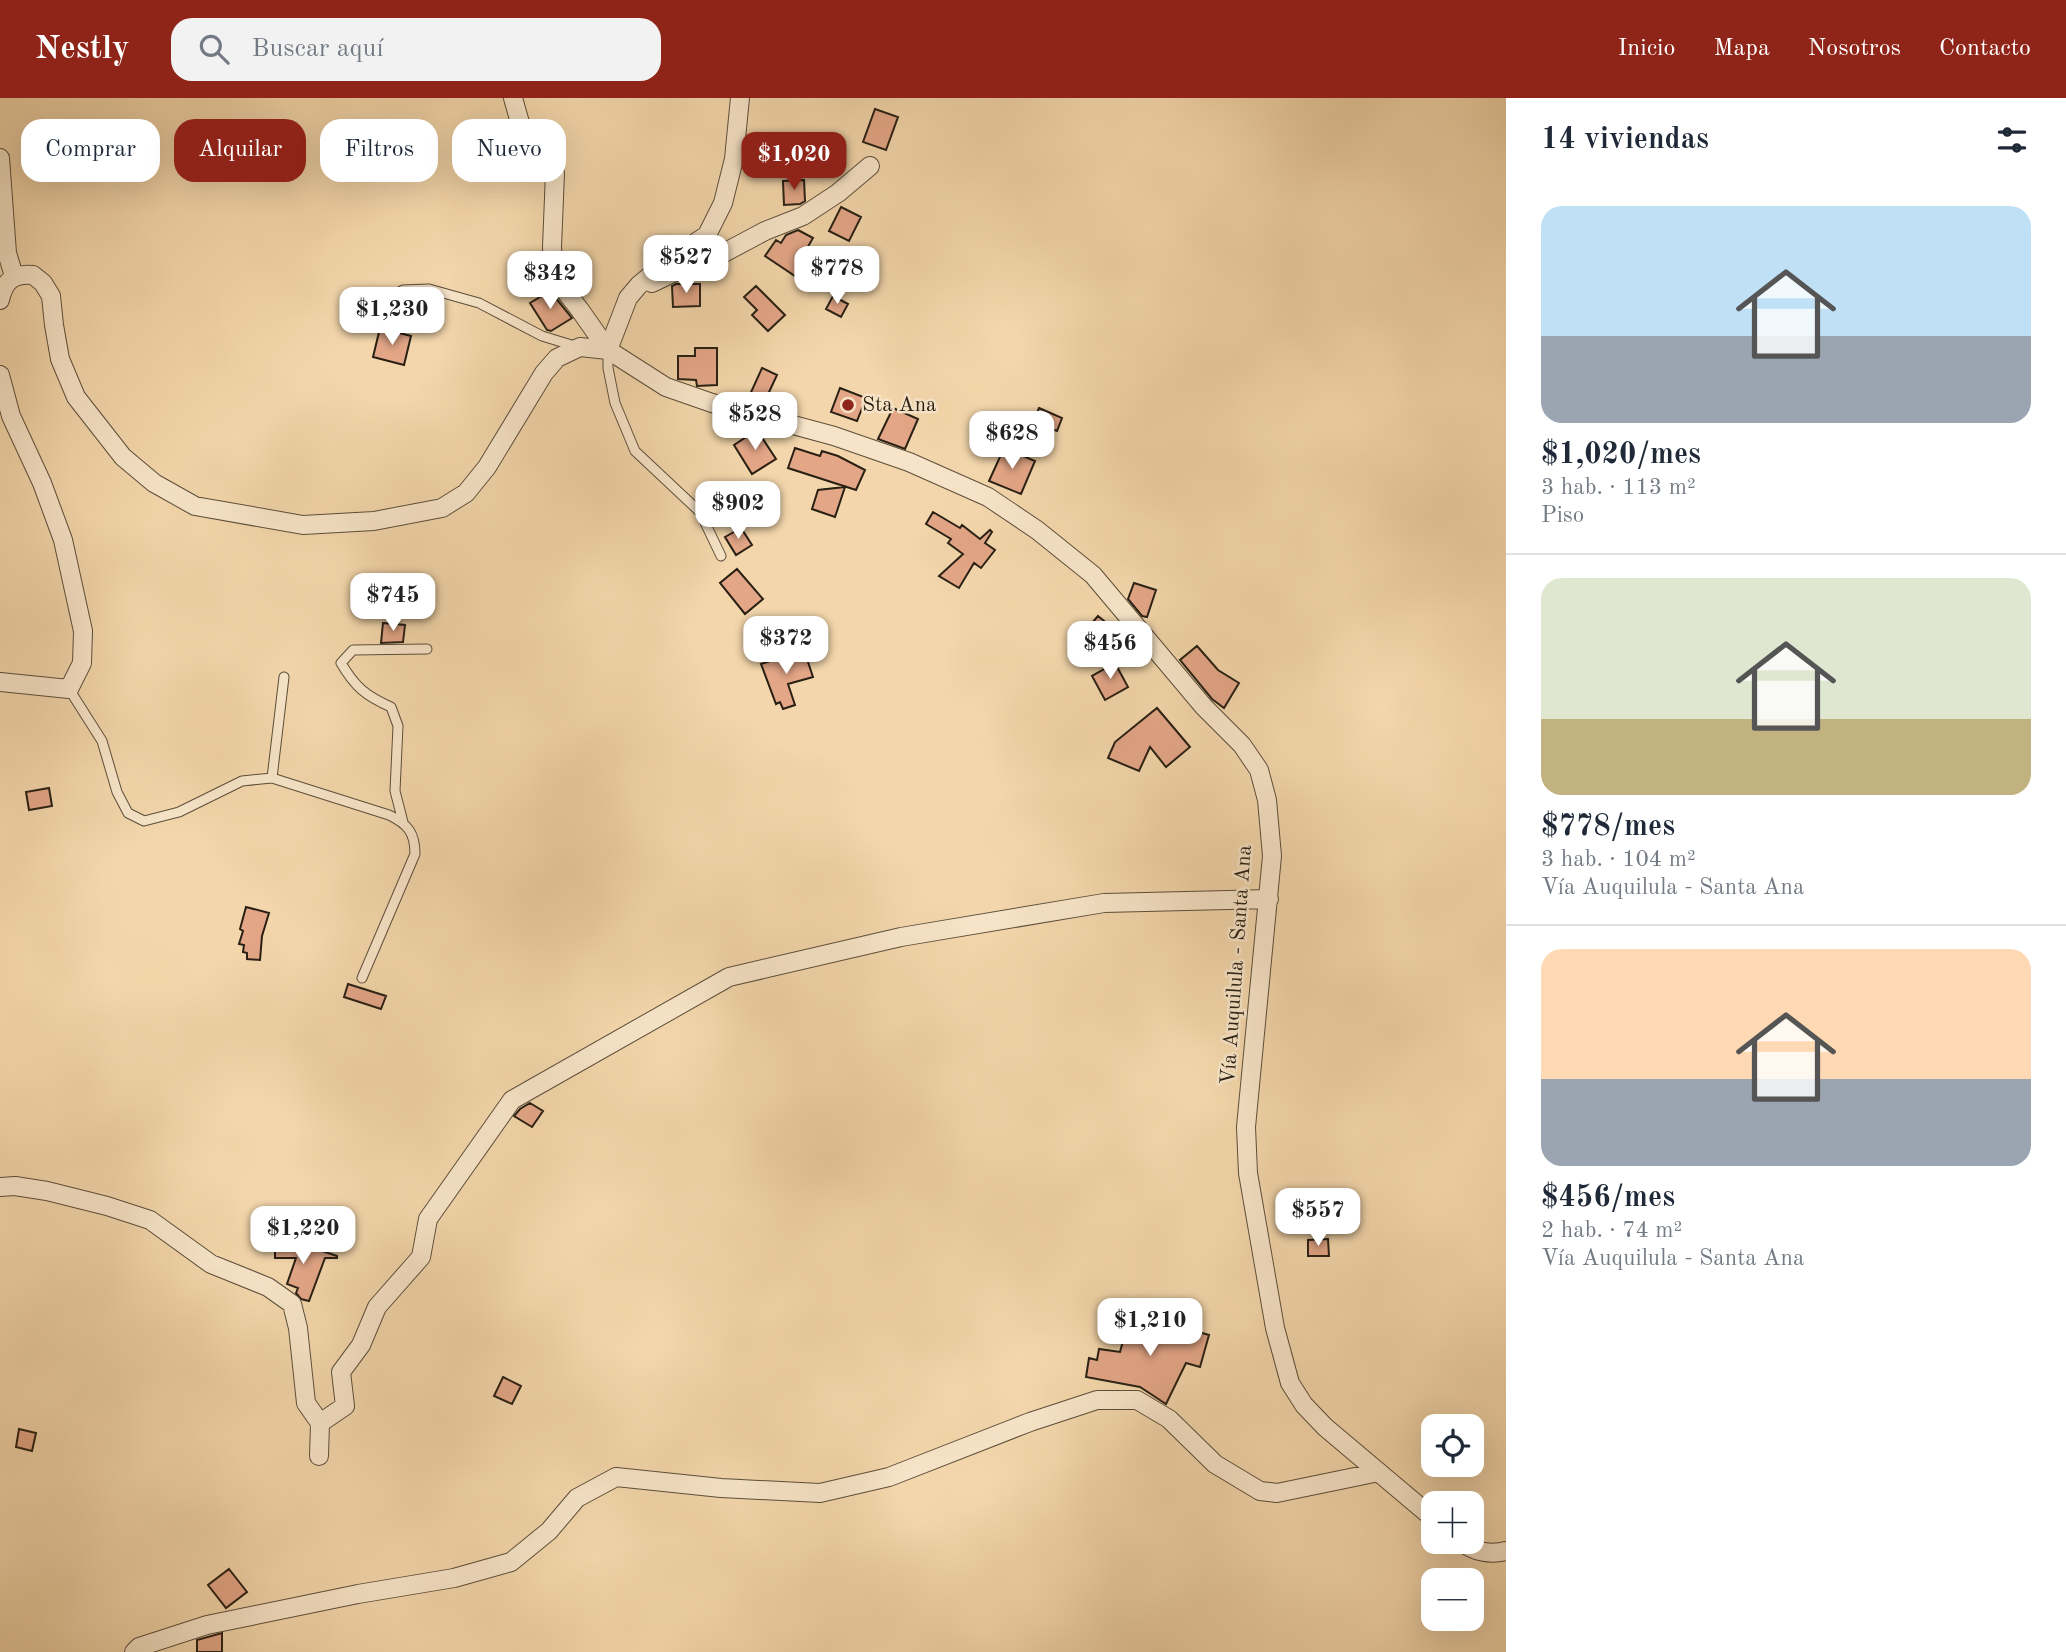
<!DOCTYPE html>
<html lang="es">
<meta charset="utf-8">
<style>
:root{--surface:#fff;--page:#f2f2f3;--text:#1f2937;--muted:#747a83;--line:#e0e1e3;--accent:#8f2418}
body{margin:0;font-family:"Old Standard TT",serif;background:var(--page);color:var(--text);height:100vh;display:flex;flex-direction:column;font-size:26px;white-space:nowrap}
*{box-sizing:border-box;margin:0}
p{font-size:23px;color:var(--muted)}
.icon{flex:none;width:38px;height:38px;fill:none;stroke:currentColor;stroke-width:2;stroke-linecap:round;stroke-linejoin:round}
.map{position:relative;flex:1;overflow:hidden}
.side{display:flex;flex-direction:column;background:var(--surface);width:560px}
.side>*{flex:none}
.top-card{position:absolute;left:21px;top:21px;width:665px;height:63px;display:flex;gap:14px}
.controls{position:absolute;left:1421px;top:1316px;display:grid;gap:14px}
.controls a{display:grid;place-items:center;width:63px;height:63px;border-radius:14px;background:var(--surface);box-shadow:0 7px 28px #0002;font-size:35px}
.price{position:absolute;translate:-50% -60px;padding:0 16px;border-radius:14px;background:#fff;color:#222;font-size:23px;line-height:46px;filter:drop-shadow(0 2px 4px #0008)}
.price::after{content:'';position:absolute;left:50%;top:42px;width:21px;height:16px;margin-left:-10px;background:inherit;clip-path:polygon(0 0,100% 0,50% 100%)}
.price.selected{background:var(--accent);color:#fff}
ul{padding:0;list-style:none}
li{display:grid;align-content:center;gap:14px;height:371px;padding:0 35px}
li+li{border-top:2px solid var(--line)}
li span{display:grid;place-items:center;height:217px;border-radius:21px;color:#555}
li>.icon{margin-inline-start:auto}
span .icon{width:126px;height:126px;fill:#fffc;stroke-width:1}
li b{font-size:30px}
h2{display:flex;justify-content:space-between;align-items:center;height:84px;padding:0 35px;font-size:30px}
.tag{padding:0 24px;border-radius:21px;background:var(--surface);box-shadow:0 7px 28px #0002;font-size:24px;line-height:63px}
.tag.selected{background:var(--accent);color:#fff}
header{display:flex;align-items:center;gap:42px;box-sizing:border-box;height:98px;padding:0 35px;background:var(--accent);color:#fff}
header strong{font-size:33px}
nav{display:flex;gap:38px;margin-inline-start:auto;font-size:24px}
.search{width:490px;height:63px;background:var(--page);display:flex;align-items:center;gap:18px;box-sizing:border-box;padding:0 24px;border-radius:21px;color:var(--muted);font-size:26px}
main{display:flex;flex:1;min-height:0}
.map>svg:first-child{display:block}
.building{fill:#e3a687;stroke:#292014;stroke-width:2}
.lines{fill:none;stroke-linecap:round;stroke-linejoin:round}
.lane-casing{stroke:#5c4e3a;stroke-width:11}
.street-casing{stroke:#5c4e3a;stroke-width:20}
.lane{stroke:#f7e4c8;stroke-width:9}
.street{stroke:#f7e4c8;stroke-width:18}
.poi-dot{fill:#8f2418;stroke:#f7e4c8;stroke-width:2.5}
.labels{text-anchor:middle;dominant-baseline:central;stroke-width:5;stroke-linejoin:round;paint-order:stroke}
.poi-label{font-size:21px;fill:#292014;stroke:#f7e4c8;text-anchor:start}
.street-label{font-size:21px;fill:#292014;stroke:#f7e4c8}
</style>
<header>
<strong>Nestly</strong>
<div class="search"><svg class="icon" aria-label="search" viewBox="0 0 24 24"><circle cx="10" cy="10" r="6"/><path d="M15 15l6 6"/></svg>Buscar aquí</div>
<nav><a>Inicio</a><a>Mapa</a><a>Nosotros</a><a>Contacto</a></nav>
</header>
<main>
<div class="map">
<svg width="1506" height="1554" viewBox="0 0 1506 1554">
<rect width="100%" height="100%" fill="#f3d6ab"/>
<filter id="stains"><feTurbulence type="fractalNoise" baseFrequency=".00286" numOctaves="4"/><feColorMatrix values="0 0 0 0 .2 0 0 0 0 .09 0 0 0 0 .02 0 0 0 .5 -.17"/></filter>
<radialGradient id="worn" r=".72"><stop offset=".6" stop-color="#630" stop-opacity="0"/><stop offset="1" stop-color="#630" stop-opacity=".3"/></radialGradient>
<path class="building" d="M875 11 898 19 886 52 863 44Z
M91 52 102 64 84 80 73 68Z
M804 82 805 103 800 106 784 107 783 83Z
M841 109 861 119 849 143 829 133Z
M798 132 813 140 802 159 812 166 801 182 765 158 776 142 781 145 786 137Z
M676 186H700V208L673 209 672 188Z
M756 188 785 217 768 233 752 217 757 212 744 199Z
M550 193 572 220 551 233 547 232 530 205Z
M833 198 848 206 841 219 826 211Z
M380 230 411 238 404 267 373 259Z
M695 250H717V287L697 288 696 282 678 281V258H695Z
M762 270 777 277 763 307 747 303Z
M840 290 866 300 857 323 831 314Z
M893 310 918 321 905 351 878 341Z
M1039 310 1062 320 1057 333 1033 324Z
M757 332 776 361 752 376 734 347Z
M795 350 820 358 822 353 838 358 865 372 856 392 788 370Z
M1004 350 1035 363 1021 396 989 383Z
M845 389 835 419 812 411 818 392Z
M933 414 960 430 962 427 980 441 990 432 992 434 985 445 995 452 981 470 974 465 959 490 939 478 963 456 948 445 951 441 926 426Z
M741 430 752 447 736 457 725 439Z
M737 471 763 501 745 516 720 485Z
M1134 485 1156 492 1147 519 1142 518 1128 501Z
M1098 518 1114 531 1084 565 1082 562 1078 563 1073 547Z
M383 525 405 527 403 544 381 545Z
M1197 548 1218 572 1239 585 1224 610 1212 601 1180 562Z
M804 552 813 579 788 586 795 607 783 611 780 604 776 606 761 566Z
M1115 565 1128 589 1105 602 1092 578Z
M1157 610 1190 649 1166 669 1150 649 1139 673 1108 660 1115 644Z
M49 690 52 708 29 712 26 694Z
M246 809 269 815 262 838 260 862 247 861V855L243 854 244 847 239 846 243 833 240 831Z
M348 886 386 898 381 911 344 899Z
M530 1005 543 1013 532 1029 514 1018 520 1011Z
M1324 1108 1356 1111 1354 1131 1322 1128Z
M1328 1141 1329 1158H1308V1142Z
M275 1144H296L337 1158V1160H325L309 1203 301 1201 296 1195 298 1190 287 1186 296 1160H275Z
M1134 1220 1187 1234 1188 1231 1209 1237 1200 1269 1186 1265 1166 1306 1140 1289 1086 1279 1089 1260 1097 1262 1099 1251 1120 1254 1127 1228 1132 1230Z
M503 1279 521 1288 512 1306 494 1298Z
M19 1331 36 1335 32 1353 16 1349Z
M229 1471 247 1494 226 1510 208 1487Z
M222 1535V1554H197V1542Z"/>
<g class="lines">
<g class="lane-casing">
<path id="lane" d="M374 210 403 192 429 191 479 205 542 238 578 249
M608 253V270L615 305 635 353 700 414 721 458
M69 591 102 643 117 694 128 715 144 723 179 714 242 683 272 680 389 717C408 726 415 735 415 756L362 880
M272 680 284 579
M403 724 395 693 398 628 391 609C366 598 355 589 341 565L353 552 427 551"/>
</g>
<g class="street-casing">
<path id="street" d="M513 0 522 32 543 57 555 75 552 149 554 179 580 212 608 252
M0 60 7 155 14 178
M652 185 679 172 720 157 765 133 803 118 838 95 870 68
M0 202C4 183 13 175 33 177L43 185 51 198 54 227 60 261 76 299 123 359 154 385 195 408 303 427 374 423 442 410 466 395 487 369 544 275 557 260 580 249 608 252 666 289 712 305 834 338 909 364 988 399 1037 432 1093 477 1204 609 1242 647 1259 672 1267 702 1272 758 1246 1029 1248 1075 1275 1230 1290 1285 1304 1307 1325 1329 1433 1420
M608 252 628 200 639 187 668 163 707 137 723 105 734 61 740 0
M0 277 11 318 42 385 63 442 83 533 82 565 69 591 0 584
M0 1089 15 1088 47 1093 107 1108 150 1122 211 1166 268 1189 292 1206 298 1230 306 1305 320 1325 319 1358
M320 1325 345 1308 341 1274 361 1247 377 1209 421 1159 428 1121 512 1002 729 879 901 839 1104 805 1269 801
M1462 1444C1474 1454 1491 1457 1506 1453
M134 1554 139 1549 207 1527 358 1496 454 1480 511 1464 549 1433 577 1400 616 1379 721 1390 820 1395 889 1379 1030 1324 1097 1302H1137L1169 1321 1215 1366 1260 1393 1277 1395 1379 1374"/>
</g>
<use href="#lane" class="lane"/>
<use href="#street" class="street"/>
</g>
<circle class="poi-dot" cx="848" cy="307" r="7"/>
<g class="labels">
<g class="poi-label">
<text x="862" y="307">Sta Ana</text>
</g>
<g class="street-label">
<text transform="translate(1237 867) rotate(-86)">Vía Auquilula - Santa Ana</text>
</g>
</g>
<rect width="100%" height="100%" filter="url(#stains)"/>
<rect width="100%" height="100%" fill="url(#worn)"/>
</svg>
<div class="controls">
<a><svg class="icon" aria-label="locate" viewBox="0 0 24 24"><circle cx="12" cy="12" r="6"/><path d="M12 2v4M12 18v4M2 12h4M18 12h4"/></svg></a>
<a>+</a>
<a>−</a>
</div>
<b class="price selected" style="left:794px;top:94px">$1,020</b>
<b class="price" style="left:686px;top:197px">$527</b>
<b class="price" style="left:837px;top:208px">$778</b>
<b class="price" style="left:550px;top:213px">$342</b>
<b class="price" style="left:392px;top:249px">$1,230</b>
<b class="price" style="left:755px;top:354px">$528</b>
<b class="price" style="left:1012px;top:373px">$628</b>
<b class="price" style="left:738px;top:443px">$902</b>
<b class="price" style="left:393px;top:535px">$745</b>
<b class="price" style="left:786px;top:578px">$372</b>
<b class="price" style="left:1110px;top:583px">$456</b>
<b class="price" style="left:1318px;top:1150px">$557</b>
<b class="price" style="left:303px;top:1168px">$1,220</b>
<b class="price" style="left:1150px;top:1260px">$1,210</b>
<div class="top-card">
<a class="tag">Comprar</a>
<a class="tag selected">Alquilar</a>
<a class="tag">Filtros</a>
<a class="tag">Nuevo</a>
</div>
</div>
<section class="side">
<h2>14 viviendas<svg class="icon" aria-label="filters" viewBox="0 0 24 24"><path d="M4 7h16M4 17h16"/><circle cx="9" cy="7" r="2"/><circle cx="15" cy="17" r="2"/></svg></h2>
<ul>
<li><span style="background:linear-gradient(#bfe0f5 60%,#9aa5b1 0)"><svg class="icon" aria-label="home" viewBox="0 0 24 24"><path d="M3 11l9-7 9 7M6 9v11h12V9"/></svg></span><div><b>$1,020/mes</b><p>3 hab. · 113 m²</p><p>Piso</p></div></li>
<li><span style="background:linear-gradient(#dfe7d0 65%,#c2b280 0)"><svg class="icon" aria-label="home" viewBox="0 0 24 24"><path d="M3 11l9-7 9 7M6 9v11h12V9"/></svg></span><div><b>$778/mes</b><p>3 hab. · 104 m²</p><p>Vía Auquilula - Santa Ana</p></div></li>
<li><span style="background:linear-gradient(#ffd9b3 60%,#9aa5b1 0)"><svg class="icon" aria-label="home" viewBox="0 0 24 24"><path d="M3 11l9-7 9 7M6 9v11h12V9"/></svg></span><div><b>$456/mes</b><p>2 hab. · 74 m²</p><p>Vía Auquilula - Santa Ana</p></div></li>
</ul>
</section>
</main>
